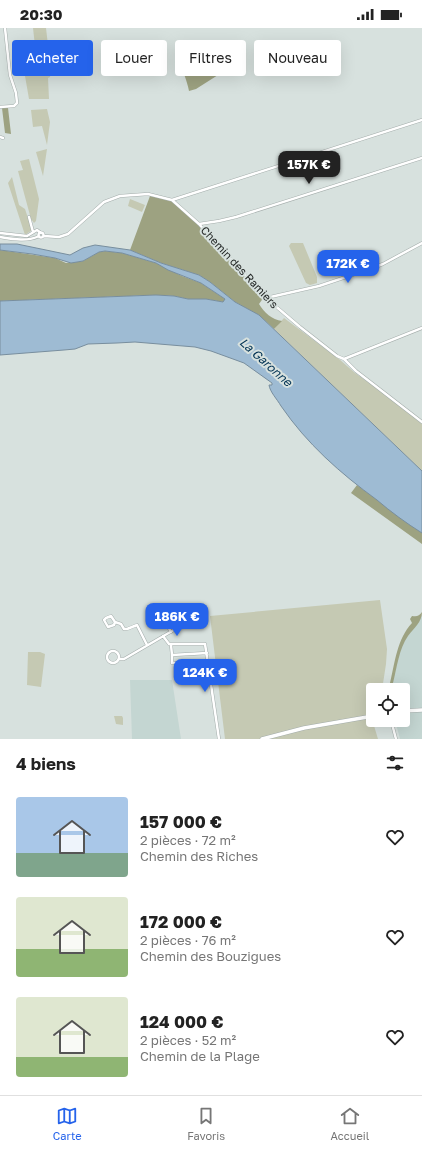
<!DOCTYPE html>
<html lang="fr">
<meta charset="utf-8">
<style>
:root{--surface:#fff;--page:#f2f2f2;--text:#222;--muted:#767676;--line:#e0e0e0;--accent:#2563eb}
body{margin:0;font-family:"Golos Text",sans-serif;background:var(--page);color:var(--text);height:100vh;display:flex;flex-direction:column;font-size:15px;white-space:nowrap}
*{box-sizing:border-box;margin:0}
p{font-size:13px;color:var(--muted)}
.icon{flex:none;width:22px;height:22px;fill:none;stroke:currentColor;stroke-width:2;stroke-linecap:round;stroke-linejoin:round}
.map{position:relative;height:711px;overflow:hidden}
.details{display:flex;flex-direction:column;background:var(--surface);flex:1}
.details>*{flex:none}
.top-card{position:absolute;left:12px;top:12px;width:398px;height:36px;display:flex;gap:8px}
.buttons{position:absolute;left:366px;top:655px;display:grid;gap:8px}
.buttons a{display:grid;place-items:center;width:44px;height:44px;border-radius:4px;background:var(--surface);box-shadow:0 4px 16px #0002;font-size:20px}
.price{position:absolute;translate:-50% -34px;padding:0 9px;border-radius:8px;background:var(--accent);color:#fff;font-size:13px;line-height:26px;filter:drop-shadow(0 1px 2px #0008)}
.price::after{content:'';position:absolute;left:50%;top:24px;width:12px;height:9px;margin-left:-6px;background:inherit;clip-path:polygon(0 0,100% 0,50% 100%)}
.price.on{background:#222;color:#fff}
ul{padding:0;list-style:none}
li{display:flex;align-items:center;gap:12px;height:100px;padding:0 16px}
li span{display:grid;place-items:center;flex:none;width:112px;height:80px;border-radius:4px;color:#555}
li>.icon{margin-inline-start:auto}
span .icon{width:48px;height:48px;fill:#fffc;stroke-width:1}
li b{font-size:17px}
h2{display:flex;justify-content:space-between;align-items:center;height:48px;padding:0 16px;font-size:17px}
.pill{padding:0 14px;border-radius:4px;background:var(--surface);box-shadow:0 4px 16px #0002;font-size:14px;line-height:36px}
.pill.on{background:var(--accent);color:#fff}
.status{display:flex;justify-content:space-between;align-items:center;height:28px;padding:0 20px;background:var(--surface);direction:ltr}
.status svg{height:11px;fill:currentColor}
.menu{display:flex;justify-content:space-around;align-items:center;height:56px;border-top:1px solid var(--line);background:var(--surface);font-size:11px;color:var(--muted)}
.menu a{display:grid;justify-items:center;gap:2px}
.menu .on{color:var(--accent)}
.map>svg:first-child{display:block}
.built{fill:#c4d6d2}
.green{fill:#c5c9b3}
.forest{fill:#9da281}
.water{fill:#9ebbd3;stroke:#788e9e}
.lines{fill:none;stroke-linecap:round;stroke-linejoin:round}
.street-casing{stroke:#a4adab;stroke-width:3.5}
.secondary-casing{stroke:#a4adab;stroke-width:4.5}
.street{stroke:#fff;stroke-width:2.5}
.secondary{stroke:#fff;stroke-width:3.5}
.labels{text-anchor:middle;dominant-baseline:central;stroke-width:4;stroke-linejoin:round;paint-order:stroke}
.street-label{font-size:11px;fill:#202423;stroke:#d7e1de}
.water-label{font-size:12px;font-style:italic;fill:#003253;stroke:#d7e1de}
</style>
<div class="status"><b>20:30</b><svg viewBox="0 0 49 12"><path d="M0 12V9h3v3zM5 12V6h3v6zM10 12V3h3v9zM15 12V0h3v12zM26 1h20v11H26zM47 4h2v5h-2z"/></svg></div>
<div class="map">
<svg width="422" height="711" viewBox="0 0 422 711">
<rect width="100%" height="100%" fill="#d7e1de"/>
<path class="built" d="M422 587V711H400L395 692H403V680H405L403 664V662H390L393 647 403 608Z
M130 652H172L181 711H132Z"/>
<path class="green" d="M33 0H46L51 43 50 49 48 50 49 71H29L25 48 38 45Z
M47 81 50 94 47 117 42 98 33 99 31 82Z
M47 121 43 148 36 124Z
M29 131 39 171 36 193 34 195 31 191 18 143 23 142 20 133Z
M12 149 19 177 25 181 32 202 25 207 8 155Z
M130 171 145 177 142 184 128 178Z
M291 215H303L317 249V255L310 257 306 255 289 218Z
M284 290 339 331 355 345 392 371 422 396V443L274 301Z
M380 572 387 621 386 636 382 662H373V689L372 691 378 711H225L210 588Z
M28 624H40L45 626 41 659 27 657Z
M114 688H122L123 690V697L116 696Z"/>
<path class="forest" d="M210 28 215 30 218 47 196 61 189 63C187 52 183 45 181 35Z
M2 80H8L11 106 5 105Z
M150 168 172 173 198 197 228 228 250 256 264 269 259 276C264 284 272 292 282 293L274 301 259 287 235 274 210 254 199 247 161 235 130 222Z
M0 222 55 230 66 235 83 233 99 224 105 223 122 225 156 235 182 248 201 255 225 271V273L223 274 206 271H188L174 268 156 267 0 273Z
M357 457 422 505V516L351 465Z
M422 584C422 594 414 600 408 608 399 621 397 639 393 655H390C395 634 397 611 412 595L410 591 412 588C417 589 419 588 422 584Z"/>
<path class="water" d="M0 216H17L70 227 83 220 95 217 130 222 161 235 199 247 210 254 235 274 259 287 422 443V505C406 495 391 484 377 472 340 445 307 416 281 378 277 371 270 364 269 357H272V355L244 335 211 323 195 319 135 314 117 315 88 316 75 321 64 322 0 327V273L156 267 174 268 188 271H206L223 274 225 271 201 255 168 242 156 235 122 225 105 223 99 224 83 233 71 235 55 230 32 226 0 222Z"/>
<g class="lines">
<g class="street-casing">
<path id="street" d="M0 79 14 78 17 75 16 65 10 47 5 0
M0 109 3 110
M172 172 422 92
M29 189 33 204
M199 196 219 193 236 189 422 130
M38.5 207a2.5 2.5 0 1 1 5 0a2.5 2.5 0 1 1-5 0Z
M0 205 27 208 37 202 41 205
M44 208 59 209 68 206 104 174 120 168 148 166 172 172 199 196 266 270 300 299 337 328 344 331 356 343 422 394
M0 209C12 211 28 214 39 208
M266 270 319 258 367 242 383 236 422 215
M344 331 422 300
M168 580 167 597 171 604
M115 594 111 588 106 590 104 592 108 599 114 597 115 594 121 596 124 601H127L137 597 147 617
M163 608 169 616H205L219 711
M171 617 172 627
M107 629a6 6 0 1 1 12 0a6 6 0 1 1-12 0Z
M207 625 172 627V635L208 634
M119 631H124L184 596
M391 692 396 711"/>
</g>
<g class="secondary-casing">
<path id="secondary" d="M403 683 422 682
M262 711 304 700 373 688"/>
</g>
<use href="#street" class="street"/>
<use href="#secondary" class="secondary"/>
</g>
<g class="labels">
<g class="street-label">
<text transform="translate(240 239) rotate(47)">Chemin des Ramiers</text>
</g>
<g class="water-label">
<text transform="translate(266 334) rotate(42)">La Garonne</text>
</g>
</g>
</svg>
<div class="buttons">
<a><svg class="icon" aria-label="locate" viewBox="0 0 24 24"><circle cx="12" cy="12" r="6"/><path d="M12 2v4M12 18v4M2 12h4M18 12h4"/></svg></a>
</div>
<b class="price on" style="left:309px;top:157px">157K €</b>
<b class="price" style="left:348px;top:256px">172K €</b>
<b class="price" style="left:177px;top:609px">186K €</b>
<b class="price" style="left:205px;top:665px">124K €</b>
<div class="top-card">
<a class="pill on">Acheter</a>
<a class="pill">Louer</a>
<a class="pill">Filtres</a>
<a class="pill">Nouveau</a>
</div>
</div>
<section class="details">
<h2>4 biens<svg class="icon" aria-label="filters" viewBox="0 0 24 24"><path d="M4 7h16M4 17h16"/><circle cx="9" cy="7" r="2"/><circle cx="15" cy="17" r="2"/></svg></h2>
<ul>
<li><span style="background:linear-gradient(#a9c7e8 70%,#7fa58c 0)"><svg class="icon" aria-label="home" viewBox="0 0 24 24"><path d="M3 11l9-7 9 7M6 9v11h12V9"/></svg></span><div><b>157 000 €</b><p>2 pièces · 72 m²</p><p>Chemin des Riches</p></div><svg class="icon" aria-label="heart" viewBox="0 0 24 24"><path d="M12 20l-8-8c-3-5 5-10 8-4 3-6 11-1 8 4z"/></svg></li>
<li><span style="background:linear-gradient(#dfe7d0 65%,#8fb573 0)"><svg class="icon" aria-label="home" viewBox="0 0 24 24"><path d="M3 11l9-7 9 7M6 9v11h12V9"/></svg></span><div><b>172 000 €</b><p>2 pièces · 76 m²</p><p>Chemin des Bouzigues</p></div><svg class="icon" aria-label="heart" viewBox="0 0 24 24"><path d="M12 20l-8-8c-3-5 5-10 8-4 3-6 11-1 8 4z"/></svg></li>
<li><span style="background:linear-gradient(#dfe7d0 75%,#8fb573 0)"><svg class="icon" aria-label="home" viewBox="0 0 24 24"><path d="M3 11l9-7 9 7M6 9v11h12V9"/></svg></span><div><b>124 000 €</b><p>2 pièces · 52 m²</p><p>Chemin de la Plage</p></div><svg class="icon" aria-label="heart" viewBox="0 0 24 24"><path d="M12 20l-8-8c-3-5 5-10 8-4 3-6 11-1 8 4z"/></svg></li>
</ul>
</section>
<nav class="menu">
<a class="on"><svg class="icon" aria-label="map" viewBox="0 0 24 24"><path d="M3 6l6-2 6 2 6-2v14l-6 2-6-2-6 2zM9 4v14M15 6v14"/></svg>Carte</a>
<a><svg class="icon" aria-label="saved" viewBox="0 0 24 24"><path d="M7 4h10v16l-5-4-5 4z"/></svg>Favoris</a>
<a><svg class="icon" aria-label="home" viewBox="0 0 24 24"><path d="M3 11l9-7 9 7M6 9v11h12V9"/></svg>Accueil</a>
</nav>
